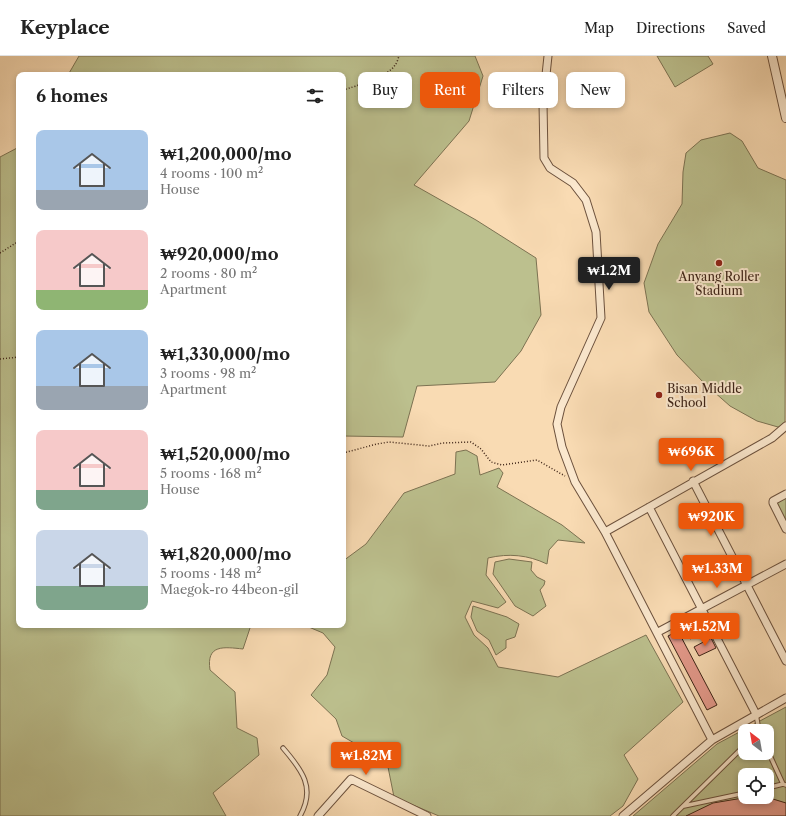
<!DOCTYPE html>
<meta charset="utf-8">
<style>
:root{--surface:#fff;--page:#f2f2f2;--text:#222;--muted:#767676;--line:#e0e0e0;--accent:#ea580c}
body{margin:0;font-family:"Libre Caslon Text",serif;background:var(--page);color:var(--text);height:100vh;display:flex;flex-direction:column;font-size:15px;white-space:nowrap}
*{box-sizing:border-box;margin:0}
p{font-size:13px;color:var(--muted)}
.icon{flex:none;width:22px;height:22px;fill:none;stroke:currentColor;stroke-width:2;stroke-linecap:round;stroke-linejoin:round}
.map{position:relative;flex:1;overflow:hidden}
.drawer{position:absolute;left:16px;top:16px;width:330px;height:556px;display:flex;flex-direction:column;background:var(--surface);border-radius:8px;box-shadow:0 2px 6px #0003}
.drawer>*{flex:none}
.banner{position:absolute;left:358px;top:16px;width:368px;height:36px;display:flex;gap:8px}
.needle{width:26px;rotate:329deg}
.tools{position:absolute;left:738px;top:668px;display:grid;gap:8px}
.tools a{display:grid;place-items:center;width:36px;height:36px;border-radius:8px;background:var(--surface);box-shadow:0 2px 6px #0003;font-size:20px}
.price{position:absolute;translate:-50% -34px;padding:0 9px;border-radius:4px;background:var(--accent);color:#fff;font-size:13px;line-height:26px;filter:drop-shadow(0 1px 2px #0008)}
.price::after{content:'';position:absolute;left:50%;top:24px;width:12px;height:9px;margin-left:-6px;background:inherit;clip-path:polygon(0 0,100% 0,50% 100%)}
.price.current{background:#222;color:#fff}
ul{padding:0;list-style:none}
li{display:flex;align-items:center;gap:12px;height:100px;padding:0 20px}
li span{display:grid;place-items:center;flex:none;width:112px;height:80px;border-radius:8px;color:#555}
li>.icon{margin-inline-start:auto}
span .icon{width:48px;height:48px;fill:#fffc;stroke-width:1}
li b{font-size:17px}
h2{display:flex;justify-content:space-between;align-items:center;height:48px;padding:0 20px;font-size:17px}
.chip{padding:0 14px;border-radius:8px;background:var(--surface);box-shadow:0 2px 6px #0003;font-size:14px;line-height:36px}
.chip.current{background:var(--accent);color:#fff}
header{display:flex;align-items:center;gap:24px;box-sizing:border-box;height:56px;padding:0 20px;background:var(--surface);border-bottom:1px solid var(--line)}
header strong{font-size:19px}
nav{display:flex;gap:22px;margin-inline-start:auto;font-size:14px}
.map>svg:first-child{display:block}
.green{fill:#bcc08e;stroke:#7c7252;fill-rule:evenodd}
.building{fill:#e69b8d;stroke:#3d2316}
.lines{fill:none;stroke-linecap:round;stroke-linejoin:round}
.service-casing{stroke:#6c513d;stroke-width:5.5}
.minor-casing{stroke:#6c513d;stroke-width:9}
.tertiary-casing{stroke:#6c513d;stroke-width:10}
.path{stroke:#3d2316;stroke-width:1.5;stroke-dasharray:1 2;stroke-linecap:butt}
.service{stroke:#fbe8ce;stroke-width:3.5}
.minor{stroke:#fbe8ce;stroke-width:7}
.tertiary{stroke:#fbe8ce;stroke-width:8}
.poi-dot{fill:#8f2418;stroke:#fbe8ce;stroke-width:1.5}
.labels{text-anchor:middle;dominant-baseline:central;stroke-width:4;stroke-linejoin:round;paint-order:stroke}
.poi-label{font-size:12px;fill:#3d2316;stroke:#fbe8ce}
</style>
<header>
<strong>Keyplace</strong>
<nav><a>Map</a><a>Directions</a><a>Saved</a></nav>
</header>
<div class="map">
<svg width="786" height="760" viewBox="0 0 786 760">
<rect width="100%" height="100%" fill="#f9dbb3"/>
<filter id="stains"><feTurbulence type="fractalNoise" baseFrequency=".005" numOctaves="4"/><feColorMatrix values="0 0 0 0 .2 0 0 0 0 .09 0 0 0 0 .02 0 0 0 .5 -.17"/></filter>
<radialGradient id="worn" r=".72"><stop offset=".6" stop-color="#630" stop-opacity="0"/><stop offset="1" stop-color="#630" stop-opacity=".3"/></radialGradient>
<path class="green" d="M79 0H475L483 20 469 65 414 129 476 164 536 202 541 259 521 295 495 326 417 330 403 381 343 380V19H68Z
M657 0H708L713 8 675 31Z
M730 77 742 85 758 112 786 124 785 373 757 365 730 350 704 327 677 299 649 256 644 227 658 188 682 148 683 116 686 97 701 84Z
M19 91V569H251L243 593C224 591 206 588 210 614L235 636 237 672 257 682 259 699 213 737 226 760H0V101Z
M466 394 477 400 480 419 499 412 503 417 497 431 562 469 585 487 558 484 549 494 547 508C528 499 509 497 488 502L486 519 506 546 498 552 472 545 465 561 474 579 488 592 498 611 558 621 646 579 683 646 624 699 638 723 623 750 610 760H439L394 741 387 706 342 680 336 663 311 639 327 619 335 591 323 577 304 569H343V505L366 488 404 437 455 418 456 396Z
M786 441V469L775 447Z
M509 503 532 506 531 514 537 521 545 525 544 529 540 534 546 550 533 560 515 550 493 518 495 506Z
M473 550 507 561 519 568 515 581 506 584V592L496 599 489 584 477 575 471 561Z
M786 651V760H633L717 688ZM745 675H767V697H745ZM745 719H767V741H745Z"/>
<path class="building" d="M701 565 706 574 690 583 685 573Z
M678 575 717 649 707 654 668 580Z
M711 582 716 592 699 600 694 591Z
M743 742 773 743 786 747V760H686L713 747Z"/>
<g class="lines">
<g class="service-casing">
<path id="service" d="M756 658 759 675
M283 692C302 714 316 732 300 760
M767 693 783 728 786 729
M767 732 783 728
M684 750 745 737
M673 760 745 689"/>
</g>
<g class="minor-casing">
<path id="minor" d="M548 0 543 47 544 102 550 112 573 127 586 144 596 176 601 262 561 351 557 368 562 391 575 426 605 476 712 684
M693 425 786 605
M786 438 773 445V447L786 473
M649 451 756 658
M605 476 772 382 786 370
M658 576 786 508
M318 760 351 723 427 760
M623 760 712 684 786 642"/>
</g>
<g class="tertiary-casing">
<path id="tertiary" d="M772 0 786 62"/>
</g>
<path class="path" d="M343 34C356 30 388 21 395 9 397 7 398 3 399 0
M0 197 19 185
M0 303 19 301
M343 397 377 388 389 386 429 390 443 387 471 386 481 393 491 406 502 409 537 404 565 420"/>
<use href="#service" class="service"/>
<use href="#minor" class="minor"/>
<use href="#tertiary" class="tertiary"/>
</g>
<g class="poi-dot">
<circle cx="719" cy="207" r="4"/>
<circle cx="659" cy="339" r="4"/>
</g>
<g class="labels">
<g class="poi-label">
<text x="719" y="220">Anyang Roller<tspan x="719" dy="14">Stadium</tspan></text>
<text x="667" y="332" text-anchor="start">Bisan Middle<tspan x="667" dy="14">School</tspan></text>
</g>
</g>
<rect width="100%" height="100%" filter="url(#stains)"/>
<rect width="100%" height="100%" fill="url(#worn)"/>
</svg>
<div class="tools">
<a><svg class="needle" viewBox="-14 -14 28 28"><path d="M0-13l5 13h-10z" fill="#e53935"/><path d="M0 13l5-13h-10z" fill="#767676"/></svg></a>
<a><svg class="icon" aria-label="locate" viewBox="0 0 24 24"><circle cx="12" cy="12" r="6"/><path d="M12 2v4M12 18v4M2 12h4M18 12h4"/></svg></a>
</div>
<b class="price current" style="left:609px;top:235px">₩1.2M</b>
<b class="price" style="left:691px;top:416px">₩696K</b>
<b class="price" style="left:711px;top:481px">₩920K</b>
<b class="price" style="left:717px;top:533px">₩1.33M</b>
<b class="price" style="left:705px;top:591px">₩1.52M</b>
<b class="price" style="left:366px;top:720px">₩1.82M</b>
<div class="banner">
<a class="chip">Buy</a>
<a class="chip current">Rent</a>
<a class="chip">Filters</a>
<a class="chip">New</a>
</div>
<section class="drawer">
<h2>6 homes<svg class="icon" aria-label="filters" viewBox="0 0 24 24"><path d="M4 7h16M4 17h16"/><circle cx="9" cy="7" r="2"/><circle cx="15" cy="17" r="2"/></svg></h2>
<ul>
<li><span style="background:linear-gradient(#a9c7e8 75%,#9aa5b1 0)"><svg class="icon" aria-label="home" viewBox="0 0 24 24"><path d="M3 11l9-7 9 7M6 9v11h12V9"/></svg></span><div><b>₩1,200,000/mo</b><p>4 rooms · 100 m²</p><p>House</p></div></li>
<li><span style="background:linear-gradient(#f6c9c9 75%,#8fb573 0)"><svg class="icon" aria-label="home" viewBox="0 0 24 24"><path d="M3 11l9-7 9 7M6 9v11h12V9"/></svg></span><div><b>₩920,000/mo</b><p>2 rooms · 80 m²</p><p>Apartment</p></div></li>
<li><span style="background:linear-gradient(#a9c7e8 70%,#9aa5b1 0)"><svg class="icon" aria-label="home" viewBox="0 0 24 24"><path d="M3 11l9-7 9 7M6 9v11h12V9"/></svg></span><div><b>₩1,330,000/mo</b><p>3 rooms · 98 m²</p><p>Apartment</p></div></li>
<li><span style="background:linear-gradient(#f6c9c9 75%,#7fa58c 0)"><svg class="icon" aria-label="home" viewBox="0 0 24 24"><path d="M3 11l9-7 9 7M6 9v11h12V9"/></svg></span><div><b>₩1,520,000/mo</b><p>5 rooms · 168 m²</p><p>House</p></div></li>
<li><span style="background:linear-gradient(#c9d6e8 70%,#7fa58c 0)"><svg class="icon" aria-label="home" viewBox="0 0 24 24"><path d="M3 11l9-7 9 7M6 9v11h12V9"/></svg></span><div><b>₩1,820,000/mo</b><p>5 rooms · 148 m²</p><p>Maegok-ro 44beon-gil</p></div></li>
</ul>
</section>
</div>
